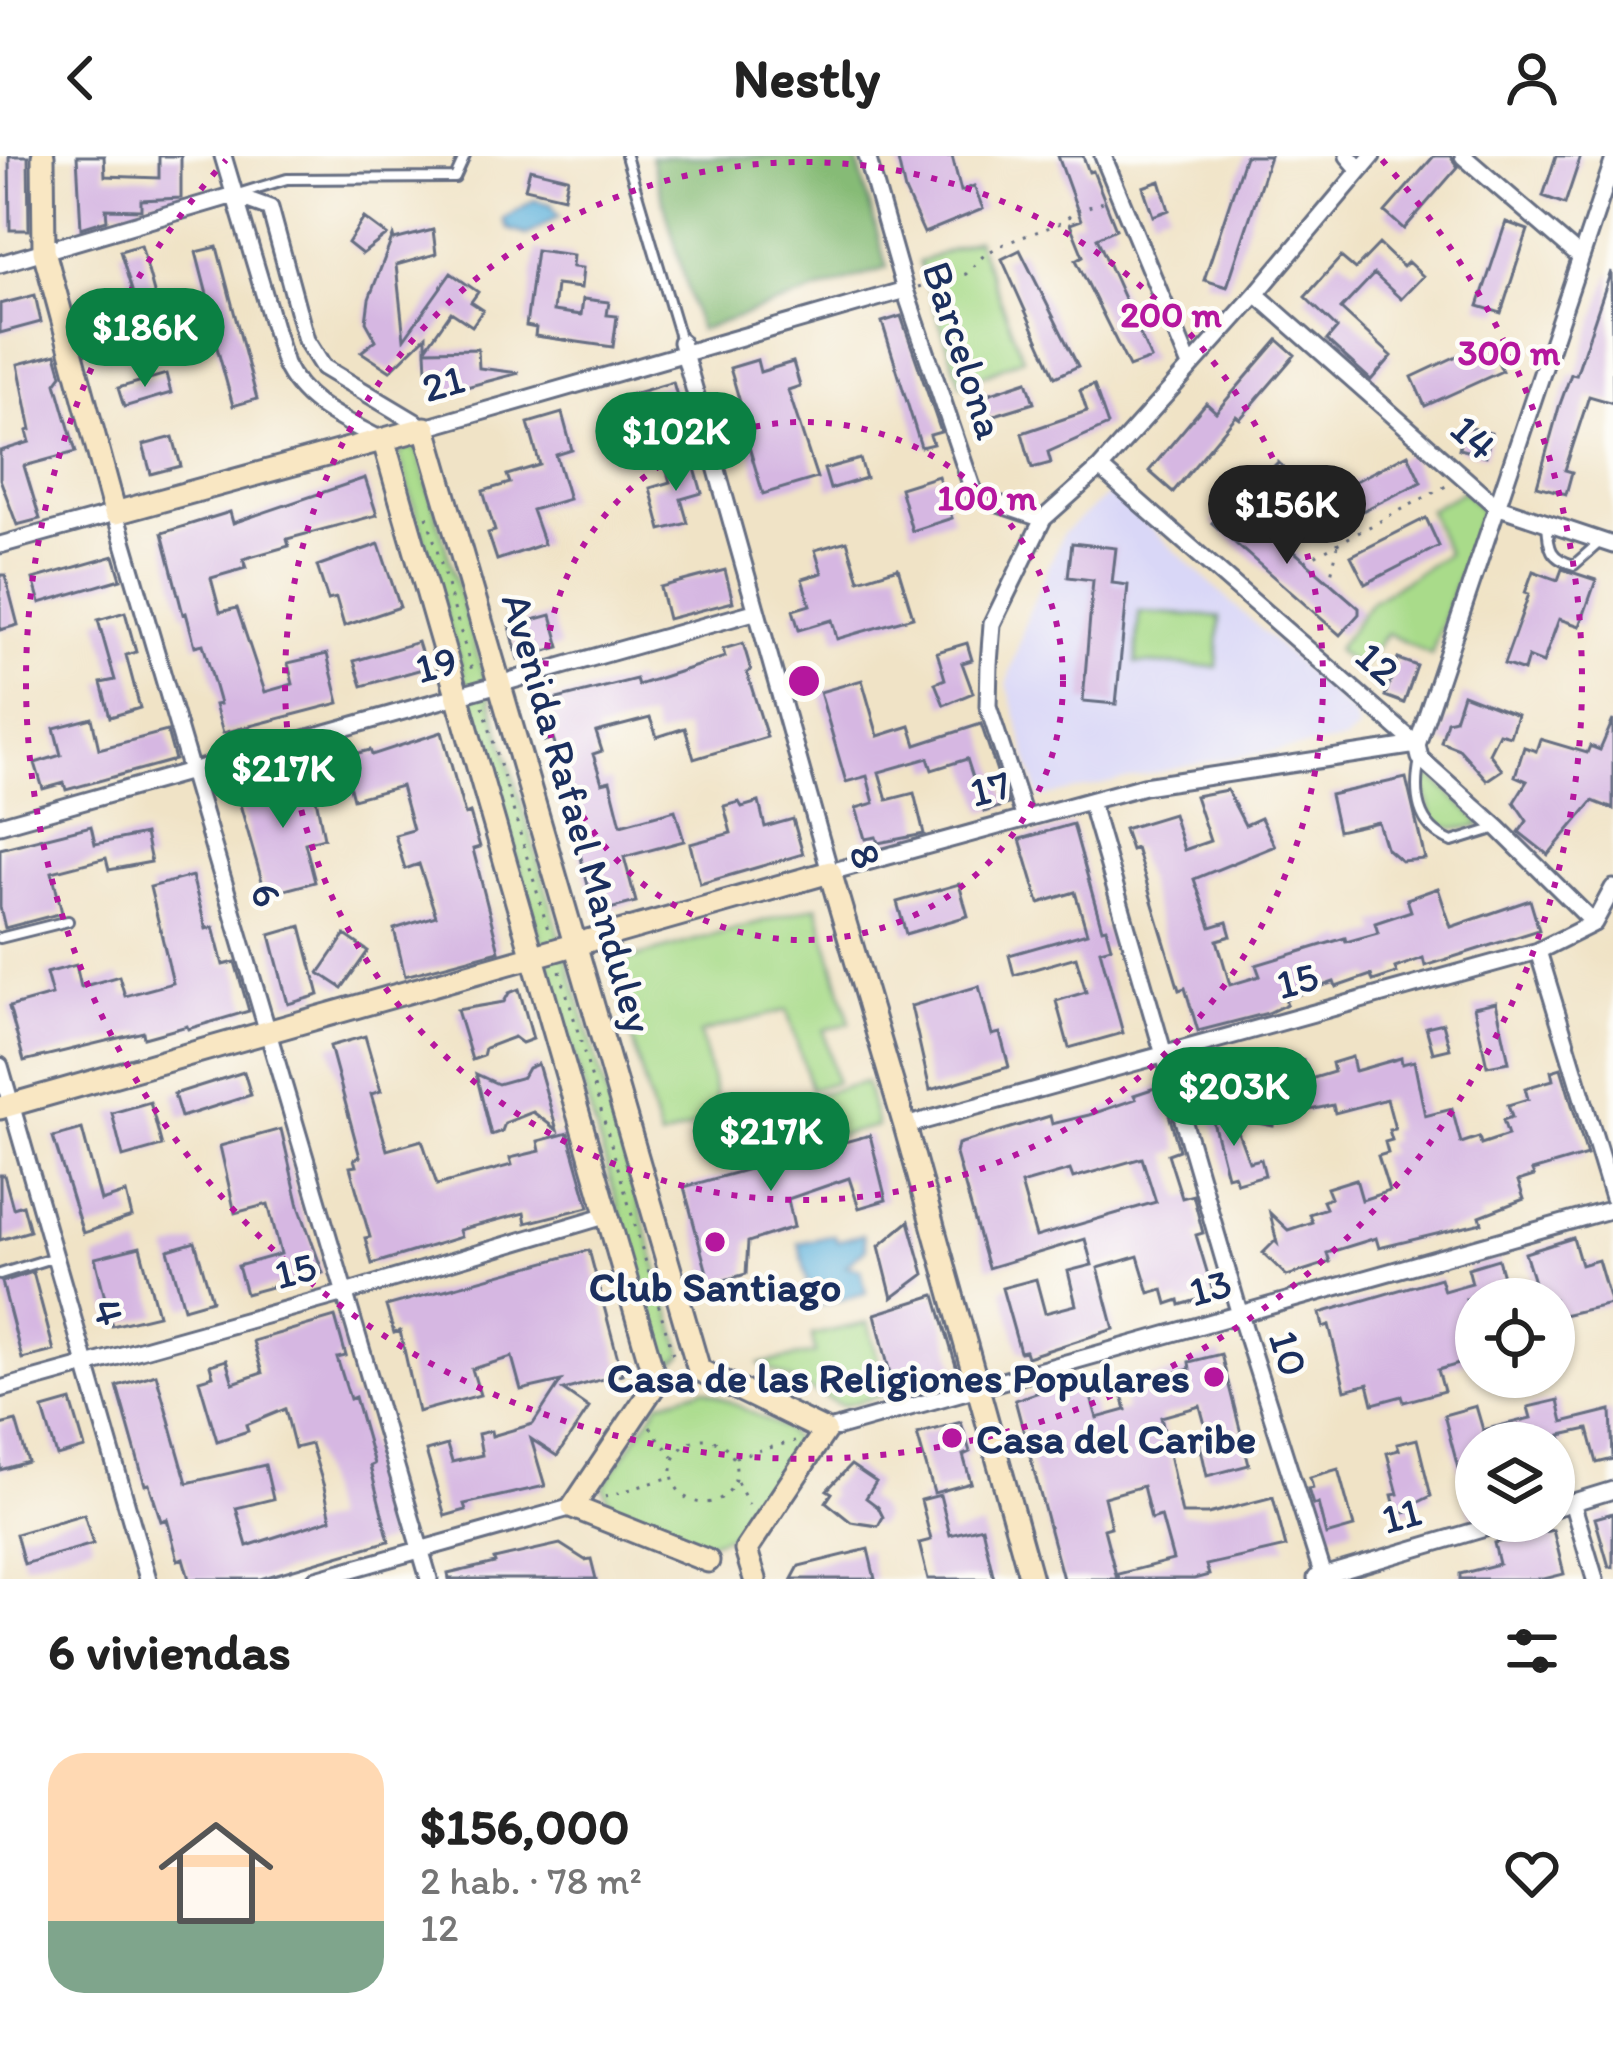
<!DOCTYPE html>
<html lang="es">
<meta charset="utf-8">
<style>
:root{--surface:#fff;--page:#f6f6f6;--text:#222;--muted:#767676;--accent:#0b8043}
body{margin:0;font-family:Itim,sans-serif;background:var(--page);color:var(--text);height:100vh;display:flex;flex-direction:column;font-size:45px;white-space:nowrap}
*{box-sizing:border-box;margin:0}
p{font-size:39px;color:var(--muted)}
.icon{flex:none;width:66px;height:66px;fill:none;stroke:currentColor;stroke-width:2;stroke-linecap:round;stroke-linejoin:round}
.map{position:relative;height:1423px;overflow:hidden}
.details{display:flex;flex-direction:column;background:var(--surface);flex:1}
.details>*{flex:none}
.fabs{position:absolute;left:1455px;top:1122px;display:grid;gap:24px}
.fabs a{display:grid;place-items:center;width:120px;height:120px;border-radius:50%;background:var(--surface);box-shadow:0 3px 9px #0004;font-size:60px}
.price{position:absolute;translate:-50% -102px;padding:0 27px;border-radius:42px;background:var(--accent);color:#fff;font-size:39px;line-height:78px;filter:drop-shadow(0 3px 6px #0008)}
.price::after{content:'';position:absolute;left:50%;top:72px;width:36px;height:27px;margin-left:-18px;background:inherit;clip-path:polygon(0 0,100% 0,50% 100%)}
.price.current{background:#222;color:#fff}
ul{padding:0;list-style:none}
li{display:flex;align-items:center;gap:36px;height:300px;padding:0 48px}
li span{display:grid;place-items:center;flex:none;width:336px;height:240px;border-radius:36px;color:#555}
li>.icon{margin-inline-start:auto}
span .icon{width:144px;height:144px;fill:#fffc;stroke-width:1}
li b{font-size:51px}
h2{display:flex;justify-content:space-between;align-items:center;height:144px;padding:0 48px;font-size:51px}
header{display:flex;justify-content:space-between;align-items:center;height:156px;padding:0 48px;background:var(--surface);font-size:54px;font-weight:700}
.map>svg:first-child{display:block}
.built{fill:#d9d7f7}
.green{fill:#a9db8a;stroke:#628574;stroke-width:3}
.forest{fill:#86bb76;stroke:#50756a;stroke-width:3}
.water{fill:#60b2db;stroke:#3e709c;stroke-width:3}
.building{fill:#d6b7e2;fill-rule:evenodd}
.lines{fill:none;stroke-linecap:round;stroke-linejoin:round}
.lane-casing{stroke:#666e82;stroke-width:14}
.street-casing{stroke:#666e82;stroke-width:21}
.secondary-casing{stroke:#666e82;stroke-width:27}
.path{stroke:#666e82;stroke-width:3;stroke-dasharray:3 9;stroke-linecap:butt}
.lane{stroke:#fff;stroke-width:8}
.street{stroke:#fff;stroke-width:15}
.secondary{stroke:#f9e7c3;stroke-width:21}
.ring{fill:none;stroke:#b5179e;stroke-width:6;stroke-dasharray:6 12}
.poi-dot{fill:#b5179e;stroke:#fdfcf7;stroke-width:4.5}
.labels{text-anchor:middle;dominant-baseline:central;stroke-width:9;stroke-linejoin:round;paint-order:stroke}
.street-label{font-size:42px;fill:#1b2f5e;stroke:#fdfcf7}
.poi-label{font-size:42px;font-weight:bold;fill:#1b2f5e;stroke:#fdfcf7}
.centre{fill:#b5179e;stroke:#fdfcf7;stroke-width:6}
.ring-label{font-size:36px;text-anchor:middle;font-weight:bold;fill:#b5179e;stroke:#fdfcf7;stroke-width:9;stroke-linejoin:round;paint-order:stroke}
</style>
<header><svg class="icon" aria-label="back" viewBox="0 0 24 24"><path d="M15 5l-7 7 7 7"/></svg>Nestly<svg class="icon" aria-label="person" viewBox="0 0 24 24"><circle cx="12" cy="8" r="4"/><path d="M4 21q1-7 8-7t8 7"/></svg></header>
<div class="map">
<svg width="1613" height="1423" viewBox="0 0 1613 1423">
<rect width="100%" height="100%" fill="#fdfcf7"/>
<filter id="ink" filterUnits="userSpaceOnUse"><feTurbulence type="fractalNoise" baseFrequency=".00833" numOctaves="2"/><feDisplacementMap in="SourceGraphic" scale="24" xChannelSelector="R" yChannelSelector="G"/><feConvolveMatrix kernelMatrix="1 2 1 2 8 2 1 2 1" color-interpolation-filters="sRGB"/></filter>
<filter id="wash" filterUnits="userSpaceOnUse"><feTurbulence type="fractalNoise" baseFrequency=".004" numOctaves="4" result="noise"/><feDisplacementMap in="SourceGraphic" scale="48" xChannelSelector="R" yChannelSelector="G"/><feGaussianBlur stdDeviation="2.7" result="paint"/><feColorMatrix in="noise" values="0 0 0 0 0 0 0 0 0 0 0 0 0 0 0 0 0 1.4 0 .05"/><feComposite in="paint" operator="in"/></filter>
<g filter="url(#wash)">
<rect width="100%" height="100%" fill="#f0e3c6"/>
<path class="built" d="M1111 336 1355 560 1358 574 1345 585 1216 604 1039 642 1007 527 1027 460 1063 377Z"/>
<path class="green" d="M976 84 1023 202 961 229 919 106Z
M407 290 417 293 683 1199 675 1205 663 1204C577 902 486 601 399 299Z
M1463 335 1482 354 1431 499 1387 477 1360 513 1336 494 1371 446 1447 398 1429 354Z
M1139 456 1220 461 1217 511 1136 507Z
M1428 617 1482 668C1461 674 1451 675 1433 664L1424 632Z
M817 750 850 867 824 874 836 926 811 933 787 854 700 877 721 961 660 983 611 808Z
M866 926 877 970 784 993 773 949Z
M868 1167 888 1238 842 1250 760 1208 815 1197 812 1179Z
M704 1233 785 1273 795 1285 794 1299 741 1376 703 1388 612 1351 603 1331 660 1246Z"/>
<path class="forest" d="M856 0 887 112 699 174 651 1Z"/>
<path class="water" d="M534 44 551 48 559 60 527 79 508 73 503 63Z
M863 1078 866 1092 845 1110 861 1113 866 1137 813 1151 799 1087 834 1079 837 1085Z"/>
<g id="blocks">
<path class="building" d="M9 0H28L29 74H10Z
M77 0H104L105 20 159 22V0H181V42L141 44V54L106 53 107 64 81 72Z
M897 0H952L961 35 974 30 983 53 924 77 905 35Z
M1058 0H1083L1089 16 1093 15 1116 73 1097 82 1151 203 1129 211 1076 104 1083 100 1070 68 1081 64Z
M1245 0H1270L1227 131 1204 124Z
M1434 0H1450L1458 11 1404 73 1385 56Z
M1556 0H1581L1565 48 1543 40Z
M530 13 568 22 564 41 525 32Z
M1160 25 1169 54 1153 60 1143 31Z
M364 62 387 79 362 98 348 87Z
M1506 66 1528 74 1501 157 1478 150Z
M433 74 436 98 396 109 404 183 451 117 478 136 471 146 483 154 472 170 451 156 426 192V180L390 215 361 196 376 184 366 166 369 143 393 80 394 84Z
M1379 88 1403 111 1408 106 1423 120 1401 143 1374 118 1341 153 1392 200 1371 224 1327 184 1337 172 1305 141 1341 101 1355 113Z
M141 89 158 151 109 166 104 146 133 138 120 95Z
M217 91 257 243 233 250 207 155 211 154 196 96Z
M536 94 573 99 572 111 583 112 581 132 556 129 553 155 581 159 583 143 609 146 607 159 617 160 613 191 535 180 536 172 526 170Z
M1020 94 1078 210 1055 221 1002 103Z
M1611 115 1613 247 1589 240 1565 314 1572 316 1566 338 1537 330 1559 251 1571 218 1576 219Z
M35 139 41 166 0 177V148Z
M901 160 941 276 930 279 933 288 921 291 882 166Z
M1278 184 1295 199 1240 263 1236 260 1173 336 1149 315 1206 247 1216 256Z
M1489 185 1502 215 1425 250 1412 221Z
M478 193 479 212 519 217 440 238 432 214H427L426 194Z
M56 198 62 219 56 227 76 296 24 310 40 363 17 369 0 323V295L30 286 27 275 31 274 18 208Z
M757 204 760 216 793 206 800 230 788 234 817 322 763 338 747 284 742 285 736 263 744 260 730 212Z
M166 218 171 237 124 251 118 232Z
M1027 225 1034 247 988 261 982 240Z
M673 226 683 261 659 268 662 277 632 286 619 242Z
M1094 229 1108 269 1048 296 1051 307 1032 312 1022 277 1087 255 1080 234Z
M562 257 572 294 556 299 569 343 532 354 544 388 497 404 488 377 495 375 483 335 510 327 507 319 540 309 528 267Z
M1464 270 1491 277 1486 300 1459 293Z
M173 281 181 310 151 318 143 289Z
M1408 298 1421 326 1342 365 1329 339Z
M692 302 702 337 681 343 688 367 661 374 650 332 670 326 665 309Z
M860 303 866 322 830 333 824 313Z
M1278 306 1310 337 1291 358 1258 326Z
M938 320 952 362 912 375 900 332Z
M365 322 377 359 287 383 289 390 243 403 246 412 211 422 220 456 237 452 265 536 293 528 288 507 327 498 339 547 223 577 215 549 220 548 203 488 195 490 186 457 183 458 162 377 230 356 233 367Z
M1234 343 1359 452V458L1340 479 1212 367Z
M1426 362 1439 390 1365 428 1351 400Z
M847 385 859 424 898 412 913 461 837 483 832 464 799 474 793 454 810 449 802 423 822 417 815 394Z
M1072 387 1116 392 1112 427 1128 429 1116 548 1083 545 1093 424 1068 421Z
M379 388 400 451 344 470 336 442 328 444 317 410Z
M114 400 121 423 40 447 33 423Z
M1562 413 1596 424 1580 470 1559 463 1543 507 1528 501 1524 515 1504 508 1529 438 1525 437 1533 415 1558 424Z
M725 414 733 446 668 463 660 431Z
M0 419H5L18 469 0 474Z
M125 456 136 496 126 499 140 552 110 561 101 527 115 524 98 464Z
M551 459 560 491 518 503 510 470Z
M418 486 426 512 362 530 354 505Z
M743 487 751 514 747 517 767 581 694 603 685 572 657 581 650 562 596 576 602 595 593 598 602 627 610 625 621 669 675 654 684 685 624 701 636 746 595 757 574 674 570 675 560 638 566 637 559 615 564 616 553 582 544 585 533 549 636 523 638 529 725 501 723 493Z
M967 487 972 504 962 507 973 537 944 549 935 527 945 523 937 496Z
M1398 503 1417 510 1404 547 1385 540Z
M862 524 878 580 910 570 916 589 981 568 1008 648 984 656 967 603 932 614 928 602 879 616 887 644 914 637 924 678 878 687 876 681 865 683 856 652 874 647 867 620 846 626 820 536Z
M1463 538 1517 559 1510 580 1499 577 1489 597 1502 614 1487 624 1459 593 1441 586 1447 565 1455 563Z
M92 562 99 593 167 575 175 604 66 634 64 627 43 633 35 607 61 599 54 572Z
M1613 564V653L1593 645 1548 699 1519 676 1527 665 1514 646 1527 625 1515 620 1524 591 1536 595 1540 583 1587 597 1590 590 1600 594Z
M442 576 465 659 470 657 480 691 473 693 499 795 405 820 394 773 436 760 419 708 405 713 395 679 413 674 401 630 353 643 342 601 370 594 372 599Z
M311 618 324 682 305 687 315 726 266 739 237 638Z
M1406 622 1425 703 1401 705 1386 692 1378 666 1338 675 1330 639Z
M1227 634 1245 669 1261 662 1275 690 1194 723 1211 771 1227 766 1231 780 1217 784 1230 829 1260 820 1256 809 1345 782 1346 786 1378 777 1375 767 1411 755 1407 743 1438 732 1451 771 1530 744 1539 774 1425 810 1423 802 1395 812 1397 817 1373 825 1371 819 1336 831 1334 826 1285 843 1287 848 1268 857 1198 875 1185 832 1179 834 1136 692 1131 694 1124 673 1173 658 1184 694 1210 685 1195 640Z
M739 646 742 651 759 646 765 671 793 663 803 698 700 728 690 688 731 677 724 650Z
M1073 668 1102 773 1106 772 1111 791 1100 794 1123 877 1069 892 1056 845 1086 836 1076 801 1014 819 1009 799 1087 777 1075 736 1039 747 1020 683Z
M91 670 95 688 145 678 151 706 109 714 106 702 52 716 62 757 5 772 0 751V693Z
M192 720 206 773 213 771 223 809 235 806 249 855 188 873 187 870 144 882 143 876 24 905 9 851 52 839 46 817 76 809 81 831 119 820 125 840 173 827 150 731Z
M959 728 968 760 906 778 897 746Z
M301 770 319 839 288 848 270 779Z
M345 779 368 795 342 832 319 817Z
M979 830 992 879 1000 877 1009 911 930 934 911 850Z
M519 833 533 883 522 887 514 881 485 892 483 900 472 904 457 854 504 846 509 837Z
M1496 846 1509 906 1487 910 1474 851Z
M1443 867 1450 893 1433 897 1426 871Z
M365 880 381 935 371 938 387 994 422 984 437 1029 512 1009 510 1002 540 995 538 985 568 977 589 1051 526 1067 524 1057 459 1074 461 1081 372 1108 365 1082 370 1081 350 1011 356 1010 354 1003 360 1001 330 890Z
M1352 901 1355 915 1401 902 1402 908 1414 905 1425 960 1452 953 1461 987 1479 981 1481 988 1508 979 1503 964 1512 961 1508 949 1528 943 1525 932 1553 924 1551 915 1561 912 1587 999 1532 1015 1534 1020 1518 1025 1524 1043 1480 1060 1482 1067 1379 1092 1376 1082 1327 1097 1330 1106 1287 1120 1263 1097 1275 1085 1277 1087 1270 1057 1288 1074 1312 1066 1309 1058 1326 1052 1323 1045 1331 1042 1327 1032 1356 1023 1362 1044 1389 1035 1378 1000 1388 997 1385 986 1392 984 1389 974 1395 973 1387 943 1335 957 1333 949 1305 955 1303 947H1299L1290 908 1303 904 1307 924 1334 916 1332 907Z
M538 908 557 974 533 956 505 967 502 975 491 979 476 918 498 928 523 921 528 912Z
M1281 910 1273 970 1247 965 1255 926 1262 927 1267 917Z
M244 916 251 939 181 961 174 938Z
M1161 930 1179 994 1168 998 1182 1042 1193 1039 1203 1077 1196 1079 1214 1139 1180 1149 1179 1144 1167 1148 1163 1133 1149 1137 1138 1100 1098 1112 1114 1173 1027 1201 1025 1195 1020 1196 1002 1132 1036 1123 1045 1157 1076 1149 1068 1115 1092 1109 1085 1083 988 1112 956 998 958 988 1050 960 1052 968 1089 959 1136 943 1134 939ZM1142 1002 1156 1046 1036 1081 1021 1028 1070 1014 1073 1022Z
M150 946 162 990 123 1001 112 957Z
M1229 952 1249 1006 1261 1003 1265 1019 1237 1027 1234 1018 1227 1020 1211 958Z
M766 957 779 1004 870 979 886 1044 859 1052 849 1022 788 1043 794 1071 748 1086 746 1118 710 1128 684 1031 753 1012 740 964Z
M82 973 101 1045 126 1037 132 1061 83 1077 53 981Z
M281 973 299 1050 323 1117 246 1138 238 1110 281 1098 268 1048 235 1057 220 990Z
M0 1019H4L13 1052 23 1049 30 1075 0 1084Z
M909 1065 924 1118 892 1142 879 1090Z
M1573 1082 1581 1109 1598 1104 1611 1148 1554 1161V1143H1466L1476 1175V1203L1438 1214 1444 1235 1404 1246 1402 1240 1373 1248 1368 1228 1345 1234 1329 1169 1323 1171 1320 1157 1440 1122 1444 1135 1472 1127 1468 1112 1498 1103 1507 1134 1534 1126 1525 1097Z
M195 1086 212 1144 184 1152 168 1094Z
M140 1091 158 1159 112 1170 95 1102Z
M589 1094 622 1218 563 1234 589 1252 557 1300 531 1283 545 1330 464 1348 466 1354 445 1360 426 1295 447 1289 452 1306 482 1299 478 1278 491 1275 492 1280 533 1268 561 1225 521 1234 512 1201 472 1213 480 1239 418 1256 400 1175 394 1177 386 1150Z
M33 1116 54 1195 22 1203 2 1126Z
M935 1139 959 1220 895 1237 875 1158Z
M335 1161 346 1200 337 1202 350 1243 355 1241 374 1308 370 1310 389 1385 260 1423H189L183 1402 178 1404 167 1363 161 1365 149 1328 145 1329 117 1230 156 1218 187 1327 265 1309 273 1343 236 1352 247 1390 331 1363 324 1331 311 1288 295 1292 285 1253 246 1269 248 1275 217 1285 199 1224 213 1220 210 1209 226 1204 233 1227 262 1217 253 1185Z
M1221 1198 1249 1309 1207 1320 1198 1279 1207 1276 1200 1250 1161 1261 1182 1358H1208L1273 1341 1286 1391 1206 1409 1209 1419 1194 1423H1119L1118 1418 1173 1404 1161 1360 1151 1363 1143 1330 1104 1341 1111 1371 1104 1373 1117 1423H1063L1015 1244 1085 1221 1097 1262 1126 1254 1120 1230 1190 1213 1189 1206Z
M1558 1244 1563 1266 1611 1254 1613 1303 1597 1307 1588 1273 1561 1279 1563 1287H1476V1361H1471L1444 1259 1476 1250 1483 1274 1531 1262 1528 1251Z
M71 1245 85 1292 57 1300 43 1253Z
M16 1265 28 1306 0 1314V1269Z
M961 1266 970 1296 963 1299 971 1327 934 1337 917 1278Z
M1417 1283 1431 1340 1413 1349 1415 1353 1397 1358 1392 1339 1398 1338 1387 1297 1399 1294 1397 1288Z
M851 1309 876 1326 866 1342 878 1351 883 1361 878 1370 851 1366 826 1346 832 1337 827 1334Z
M1338 1313 1354 1371 1326 1379 1318 1347 1313 1349 1308 1333 1313 1332 1310 1321Z
M940 1339 950 1379 982 1371 994 1423H928L919 1387 931 1384 921 1344Z
M1613 1357V1411H1609L1595 1362Z
M84 1358 93 1388 24 1408 16 1378Z
M1553 1374 1564 1418 1544 1423H1460V1418L1499 1408 1494 1387Z
M560 1388 585 1404 591 1403 596 1423H449L448 1418 495 1407 494 1403Z
M868 1393 875 1423H792L799 1410Z"/>
</g>
</g>
<g filter="url(#ink)">
<use href="#blocks" fill-opacity="0" stroke="#666e82" stroke-width="3"/>
<g class="lines">
<g class="lane-casing">
<path id="lane" d="M626 0 681 185
M241 37 287 23 455 22 465 0
M1547 368C1549 392 1549 402 1574 409L1601 385
M1420 603C1413 638 1416 671 1452 686L1497 672
M0 782 68 765
M0 1118 55 1101"/>
</g>
<g class="street-casing">
<path id="street" d="M223 0 285 208C304 249 345 264 383 285
M867 0 905 134 975 340 1043 363
M1103 0 1190 210
M1348 0 1360 14
M1463 0 1580 101
M234 39 270 52 306 184 323 211 425 272 905 134
M0 108 234 39
M1256 138 1496 350 1613 389
M681 186 830 716 1144 630 1417 589 1613 6
M1100 312 1417 589 1420 602 1498 672 1594 767
M0 389 115 357 429 1423
M1090 645 1240 1159 1324 1423
M1025 663 988 550 989 508 992 468 1043 363 1100 312 1256 138 1372 0
M0 669 754 456
M1538 795 1613 1042
M0 910 148 1423
M905 970 1538 795 1594 767 1613 732
M0 1233 345 1137 608 1059
M825 1275 1613 1053
M1572 1346 1595 1423
M1554 1352 1613 1334
M1316 1422 1509 1365
M316 1423 573 1351"/>
</g>
<g class="secondary-casing">
<path id="secondary" d="M43 0 44 95 115 357 425 272 699 1214 825 1275 746 1394
M384 286 656 1227 573 1351 708 1405
M0 952 830 716 905 970 1031 1423
M746 1394 755 1423"/>
</g>
<path class="path" d="M918 131 966 118 985 98 1006 87 1061 67 1076 55 1103 46
M427 360 473 518
M1305 405 1446 330
M1329 427 1338 389
M483 550 549 777
M560 815 675 1205
M650 1271 673 1301
M672 1315a32 32 0 1 1 64 0a32 32 0 1 1-64 0Z
M735 1301 795 1285
M737 1326 749 1349
M605 1341 671 1321"/>
<use href="#lane" class="lane"/>
<use href="#street" class="street"/>
<use href="#secondary" class="secondary"/>
</g>
</g>
<g class="ring">
<circle cx="804" cy="525" r="259"/>
<circle cx="804" cy="525" r="519"/>
<path d="M1382 4A778 778 0 1 1 226 4"/>
</g>
<g class="poi-dot">
<circle cx="715" cy="1086" r="12"/>
<circle cx="1214" cy="1221" r="12"/>
<circle cx="952" cy="1282" r="12"/>
</g>
<g class="labels">
<g class="street-label">
<text transform="translate(964 194) rotate(72)">Barcelona</text>
<text transform="translate(443 227) rotate(-16)">21</text>
<text transform="translate(1474 281) rotate(42)">14</text>
<text transform="translate(1378 507) rotate(41)">12</text>
<text transform="translate(436 508) rotate(-16)">19</text>
<text transform="translate(990 632) rotate(-15)">17</text>
<text transform="translate(578 657) rotate(74)">Avenida Rafael Manduley</text>
<text transform="translate(866 700) rotate(74)">8</text>
<text transform="translate(267 739) rotate(74)">6</text>
<text transform="translate(1297 824) rotate(-15)">15</text>
<text transform="translate(295 1114) rotate(-15)">15</text>
<text transform="translate(1210 1131) rotate(-16)">13</text>
<text transform="translate(109 1156) rotate(73)">4</text>
<text transform="translate(1289 1197) rotate(72)">10</text>
<text transform="translate(1401 1359) rotate(-16)">11</text>
</g>
<g class="poi-label">
<text x="715" y="1130">Club Santiago</text>
<text x="1190" y="1221" text-anchor="end">Casa de las Religiones Populares</text>
<text x="976" y="1282" text-anchor="start">Casa del Caribe</text>
</g>
</g>
<circle cx="804" cy="525" r="18" class="centre"/>
<g class="ring-label">
<text x="1171" y="171">200 m</text>
<text x="1509" y="209">300 m</text>
<text x="987" y="354">100 m</text>
</g>
</svg>
<div class="fabs">
<a><svg class="icon" aria-label="locate" viewBox="0 0 24 24"><circle cx="12" cy="12" r="6"/><path d="M12 2v4M12 18v4M2 12h4M18 12h4"/></svg></a>
<a><svg class="icon" aria-label="layers" viewBox="0 0 24 24"><path d="M12 4l9 5-9 5-9-5zM3 14l9 5 9-5"/></svg></a>
</div>
<b class="price" style="left:145px;top:234px">$186K</b>
<b class="price" style="left:676px;top:338px">$102K</b>
<b class="price current" style="left:1287px;top:411px">$156K</b>
<b class="price" style="left:283px;top:675px">$217K</b>
<b class="price" style="left:1234px;top:993px">$203K</b>
<b class="price" style="left:771px;top:1038px">$217K</b>
</div>
<section class="details">
<h2>6 viviendas<svg class="icon" aria-label="filters" viewBox="0 0 24 24"><path d="M4 7h16M4 17h16"/><circle cx="9" cy="7" r="2"/><circle cx="15" cy="17" r="2"/></svg></h2>
<ul>
<li><span style="background:linear-gradient(#ffd9b3 70%,#7fa58c 0)"><svg class="icon" aria-label="home" viewBox="0 0 24 24"><path d="M3 11l9-7 9 7M6 9v11h12V9"/></svg></span><div><b>$156,000</b><p>2 hab. · 78 m²</p><p>12</p></div><svg class="icon" aria-label="heart" viewBox="0 0 24 24"><path d="M12 20l-8-8c-3-5 5-10 8-4 3-6 11-1 8 4z"/></svg></li>
</ul>
</section>
